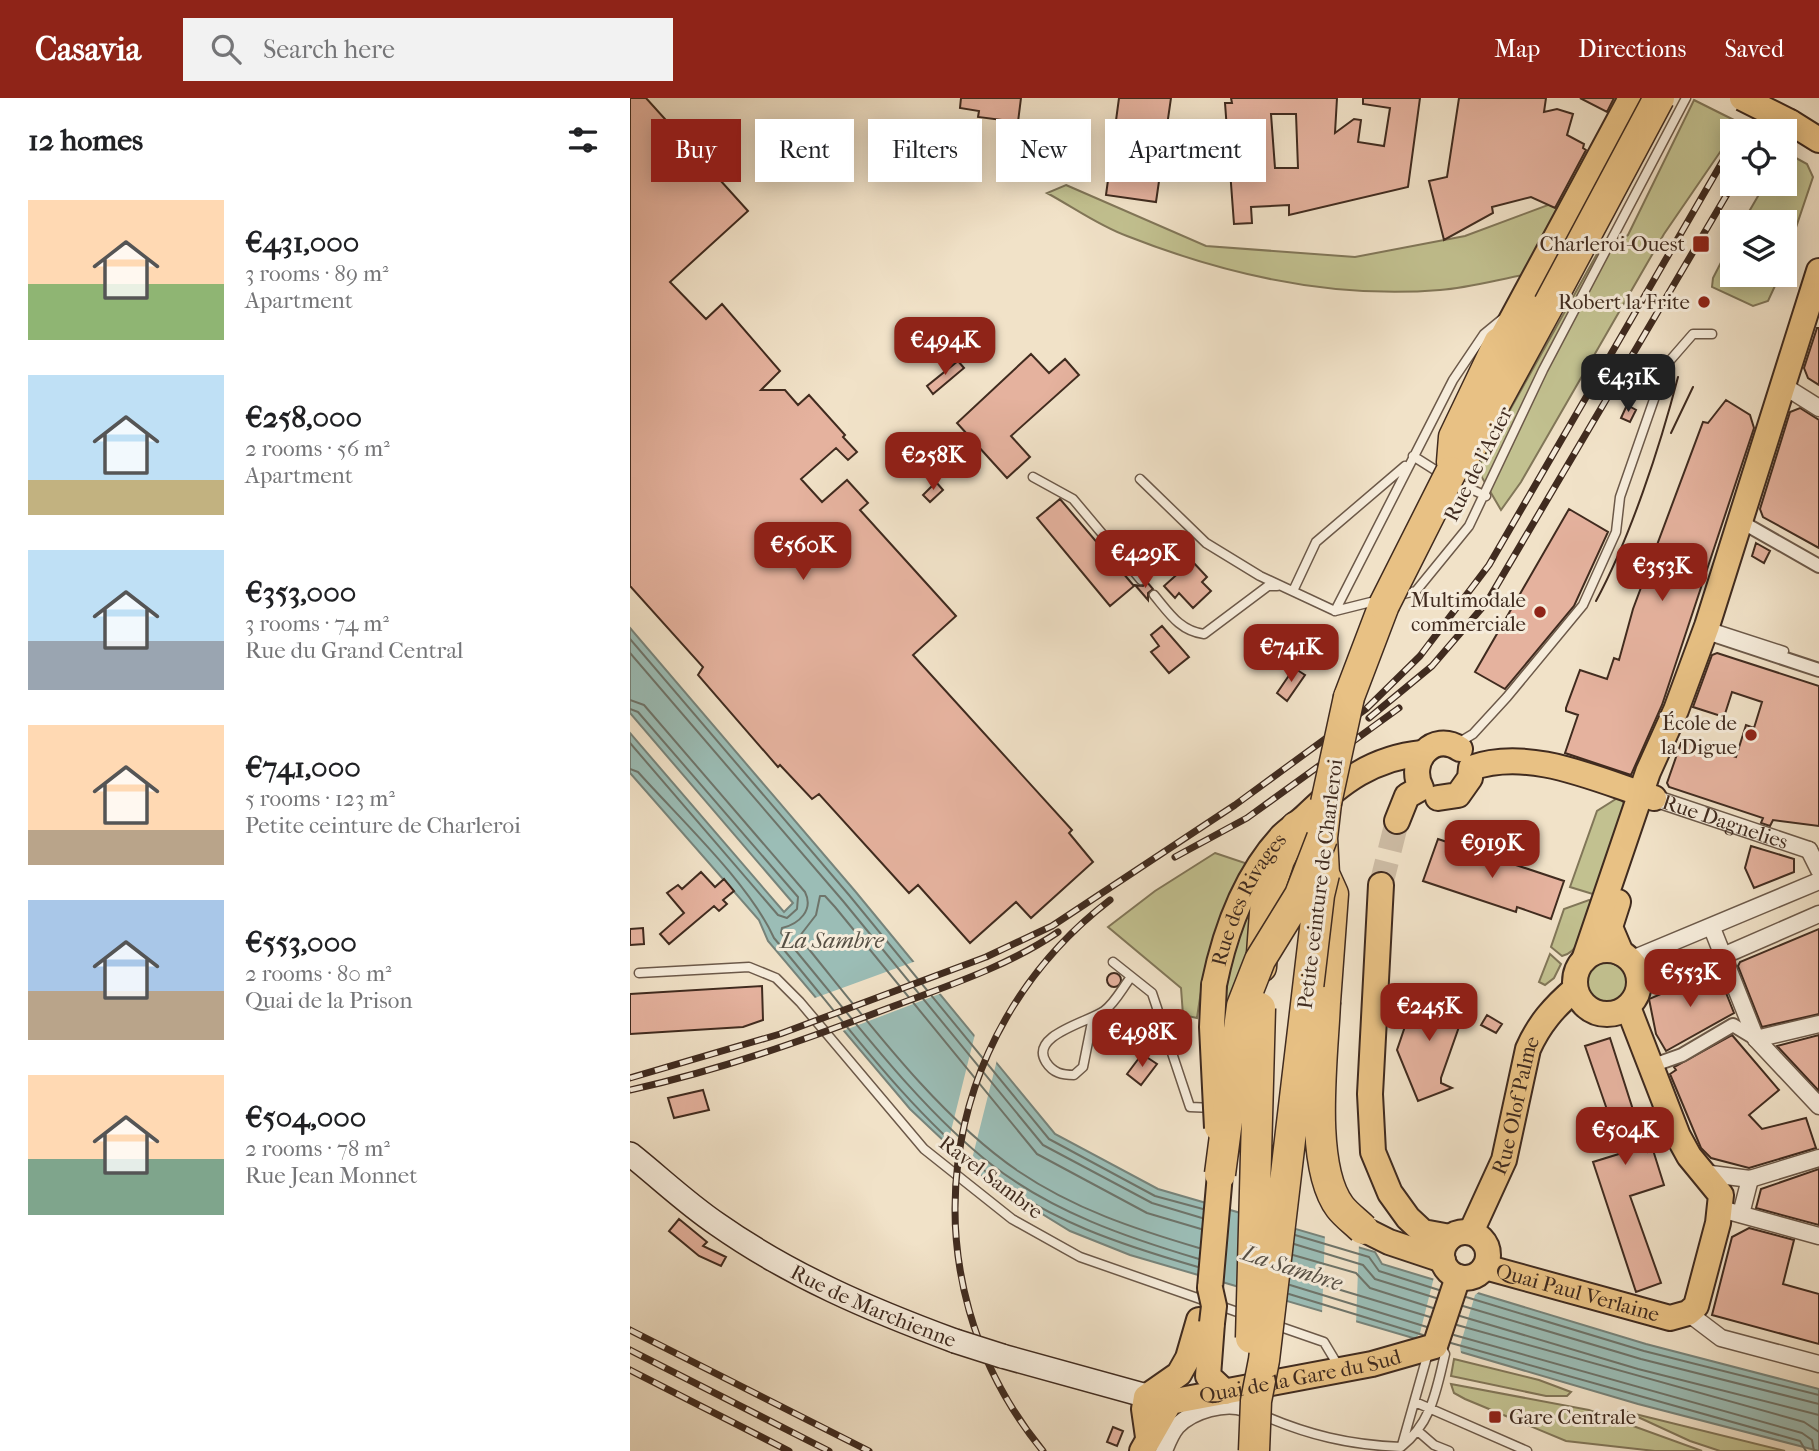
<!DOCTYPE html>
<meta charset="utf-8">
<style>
:root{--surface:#fff;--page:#f2f2f2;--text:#202124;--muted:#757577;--accent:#8f2418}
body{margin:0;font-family:"IM FELL French Canon",serif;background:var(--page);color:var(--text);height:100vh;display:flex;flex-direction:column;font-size:26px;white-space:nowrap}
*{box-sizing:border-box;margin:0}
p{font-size:23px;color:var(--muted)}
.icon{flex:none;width:38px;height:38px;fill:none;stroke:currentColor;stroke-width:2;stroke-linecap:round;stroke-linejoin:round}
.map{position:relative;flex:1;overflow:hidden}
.details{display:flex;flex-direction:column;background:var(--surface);width:630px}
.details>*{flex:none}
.guide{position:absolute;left:21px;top:21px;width:665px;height:63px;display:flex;gap:14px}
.controls{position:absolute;left:1090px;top:21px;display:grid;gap:14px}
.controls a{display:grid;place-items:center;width:77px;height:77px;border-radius:0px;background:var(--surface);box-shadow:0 4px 18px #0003;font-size:35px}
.price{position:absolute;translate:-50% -60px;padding:0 16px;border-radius:14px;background:var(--accent);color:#fff;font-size:23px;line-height:46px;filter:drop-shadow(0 2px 4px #0008)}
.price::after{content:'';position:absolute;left:50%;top:42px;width:21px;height:16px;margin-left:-10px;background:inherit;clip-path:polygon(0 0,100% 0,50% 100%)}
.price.current{background:#222;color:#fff}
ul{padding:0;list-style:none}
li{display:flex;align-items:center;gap:21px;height:175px;padding:0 28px}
li span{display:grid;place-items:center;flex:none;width:196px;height:140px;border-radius:0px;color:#555}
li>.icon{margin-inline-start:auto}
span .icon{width:84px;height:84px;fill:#fffc;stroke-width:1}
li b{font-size:30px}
h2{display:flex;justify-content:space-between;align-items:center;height:84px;padding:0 28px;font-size:30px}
.chip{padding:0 24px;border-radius:0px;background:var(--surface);box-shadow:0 4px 18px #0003;font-size:24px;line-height:63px}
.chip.current{background:var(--accent);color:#fff}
header{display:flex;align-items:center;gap:42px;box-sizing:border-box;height:98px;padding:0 35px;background:var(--accent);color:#fff}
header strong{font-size:33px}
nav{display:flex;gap:38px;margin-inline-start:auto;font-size:24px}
.search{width:490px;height:63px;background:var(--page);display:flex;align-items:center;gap:18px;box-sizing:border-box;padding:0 24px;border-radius:0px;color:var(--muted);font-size:26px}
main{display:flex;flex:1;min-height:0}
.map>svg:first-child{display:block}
.green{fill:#c2c190;stroke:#817658;stroke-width:2}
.water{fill:#9bbdb6;stroke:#77837a;stroke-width:2}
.pier{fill:#f1e2c8}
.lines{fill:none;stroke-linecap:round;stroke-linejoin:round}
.shore{stroke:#6e746a;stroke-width:2}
.building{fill:#e5b29e;stroke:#402b1f;stroke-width:2;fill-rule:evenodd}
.primary-tunnel{stroke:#cebda6;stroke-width:24;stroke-dasharray:24 12;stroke-linecap:butt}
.service-casing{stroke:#6c5949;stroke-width:11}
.pedestrian-casing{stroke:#6c5949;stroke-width:16}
.minor-casing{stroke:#6c5949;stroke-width:19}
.secondary-casing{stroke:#402b1f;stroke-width:26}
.primary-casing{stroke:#402b1f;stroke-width:28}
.motorway-casing{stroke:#402b1f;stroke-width:33}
.service{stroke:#f6ecdb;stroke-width:8}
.pedestrian{stroke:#f6ecdb;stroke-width:12}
.minor{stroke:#f6ecdb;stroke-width:16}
.secondary{stroke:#f6ecdb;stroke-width:23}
.primary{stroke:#e8c184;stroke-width:24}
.motorway{stroke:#e8c184;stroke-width:30}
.tram{stroke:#402b1f;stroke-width:2}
.rail-casing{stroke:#402b1f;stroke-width:7}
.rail{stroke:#f6ecdb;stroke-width:4.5;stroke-dasharray:13;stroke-linecap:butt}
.secondary-bridge-casing{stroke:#402b1f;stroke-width:26;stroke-linecap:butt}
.primary-bridge-casing{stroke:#402b1f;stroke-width:28;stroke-linecap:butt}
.motorway-bridge-casing{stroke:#402b1f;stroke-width:33;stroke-linecap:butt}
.secondary-bridge{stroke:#f6ecdb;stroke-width:23}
.primary-bridge{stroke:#e8c184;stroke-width:24}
.motorway-bridge{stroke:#e8c184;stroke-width:30}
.poi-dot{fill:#8f2418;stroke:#f6ecdb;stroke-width:2.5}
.labels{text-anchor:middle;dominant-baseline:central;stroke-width:6;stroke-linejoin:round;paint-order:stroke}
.poi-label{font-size:21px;fill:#402b1f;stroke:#f6ecdb;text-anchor:end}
.street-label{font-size:21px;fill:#402b1f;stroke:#f6ecdb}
.water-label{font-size:23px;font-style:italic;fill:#575045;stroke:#f6ecdb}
</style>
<header>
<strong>Casavia</strong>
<div class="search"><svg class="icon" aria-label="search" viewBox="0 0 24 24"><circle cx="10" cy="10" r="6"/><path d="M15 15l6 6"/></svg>Search here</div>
<nav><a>Map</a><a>Directions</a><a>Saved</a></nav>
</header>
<main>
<section class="details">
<h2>12 homes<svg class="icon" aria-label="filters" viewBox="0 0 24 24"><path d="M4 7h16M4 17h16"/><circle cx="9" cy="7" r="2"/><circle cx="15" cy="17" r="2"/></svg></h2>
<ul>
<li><span style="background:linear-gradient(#ffd9b3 60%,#8fb573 0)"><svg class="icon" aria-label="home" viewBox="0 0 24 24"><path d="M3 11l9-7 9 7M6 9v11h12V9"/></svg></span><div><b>€431,000</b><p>3 rooms · 89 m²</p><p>Apartment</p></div></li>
<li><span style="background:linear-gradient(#bfe0f5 75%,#c2b280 0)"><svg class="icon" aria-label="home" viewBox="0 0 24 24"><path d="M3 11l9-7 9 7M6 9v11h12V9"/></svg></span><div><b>€258,000</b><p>2 rooms · 56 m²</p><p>Apartment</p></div></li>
<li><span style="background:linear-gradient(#bfe0f5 65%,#9aa5b1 0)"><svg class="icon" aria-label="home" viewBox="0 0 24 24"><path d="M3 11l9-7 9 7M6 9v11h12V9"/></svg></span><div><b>€353,000</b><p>3 rooms · 74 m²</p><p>Rue du Grand Central</p></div></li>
<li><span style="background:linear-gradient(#ffd9b3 75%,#b9a48a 0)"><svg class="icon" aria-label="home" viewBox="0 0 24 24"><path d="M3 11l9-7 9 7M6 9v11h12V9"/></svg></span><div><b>€741,000</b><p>5 rooms · 123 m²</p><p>Petite ceinture de Charleroi</p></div></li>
<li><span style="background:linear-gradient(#a9c7e8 65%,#b9a48a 0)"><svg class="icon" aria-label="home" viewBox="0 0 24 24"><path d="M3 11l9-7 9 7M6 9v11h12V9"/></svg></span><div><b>€553,000</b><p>2 rooms · 80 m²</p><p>Quai de la Prison</p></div></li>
<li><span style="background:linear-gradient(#ffd9b3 60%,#7fa58c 0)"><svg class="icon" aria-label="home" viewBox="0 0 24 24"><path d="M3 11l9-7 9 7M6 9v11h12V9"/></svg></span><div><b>€504,000</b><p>2 rooms · 78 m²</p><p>Rue Jean Monnet</p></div></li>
</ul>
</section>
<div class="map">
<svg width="1189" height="1353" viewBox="0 0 1189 1353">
<rect width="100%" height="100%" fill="#f1e2c8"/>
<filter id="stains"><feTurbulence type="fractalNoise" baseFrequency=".00286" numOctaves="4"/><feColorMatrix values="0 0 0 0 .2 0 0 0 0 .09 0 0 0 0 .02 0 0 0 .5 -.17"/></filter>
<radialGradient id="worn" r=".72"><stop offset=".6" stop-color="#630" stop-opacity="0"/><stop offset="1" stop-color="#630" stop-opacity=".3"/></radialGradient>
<path class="green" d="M1064 2 1110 25 1034 136 891 384 871 412 847 371 967 156 998 137Z
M1155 54 1177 66 1183 79 1155 162V124H1113L1135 86H1155Z
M436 87 576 148 725 159 835 138 934 101 899 176C870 181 839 190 810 192 702 201 596 177 497 138 469 128 443 109 417 95Z
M1102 143V177H1150L1138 203 1123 208 1082 189 1083 180Z
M989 699 996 708 966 797 940 789 967 713Z
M585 755 618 766C586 818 575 861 567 920L553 917 551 890 478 829 525 793Z
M630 774 623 854 599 913H589L590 888Z
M959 802 964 804C957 821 952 854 932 858L921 849 934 811Z
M920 856 931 866 924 880 915 887 909 884Z
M954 883a24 24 0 1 1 48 0a24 24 0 1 1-48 0Z
M824 1261 909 1282 941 1294 937 1298H916L821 1278Z
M821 1286 959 1312 1072 1353H1025L936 1343 835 1301 824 1295Z
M997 1314 1155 1353H1090L1060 1343Z"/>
<path class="water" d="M0 530 225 793 425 1036 528 1091 745 1154 752 1166 1016 1246 1189 1291V1353L1008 1306 500 1157 440 1133 352 1079 280 1011 138 843 129 822 0 675V635L154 814 163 805 0 615Z"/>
<path class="pier" d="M286 863 312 895 210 934 182 901Z
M345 936 367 962 339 1073 316 1053Z
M695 1135 729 1145 726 1227 692 1217Z
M804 1179 850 1193 845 1197 830 1248 831 1255 836 1260 783 1244 790 1235Z"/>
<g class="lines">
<path class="shore" d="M0 541 219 797 419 1041 525 1098 573 1111
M0 555 213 803 413 1047 522 1105 572 1120
M0 602 14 607 175 794C184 812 169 826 152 830L151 835C215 910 285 1007 362 1067 423 1114 495 1139 569 1161
M0 611 8 614 168 799 167 811 157 820 148 817 0 645
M0 671 8 674C50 721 119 785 144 840 211 919 274 1008 355 1073 418 1123 492 1147 568 1169
M665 1137 739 1159 749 1173 809 1192
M664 1146 733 1167 745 1181 806 1200
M569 1150C505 1131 444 1111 388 1073 305 1016 233 917 169 839L186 817 190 798H195L205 809 407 1056 517 1115 571 1131
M663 1157 726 1175 740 1190 803 1210
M661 1177 800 1219
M660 1187 797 1229
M659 1196 793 1237
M836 1199 1014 1253 1189 1297
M833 1208 1011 1261 1189 1306
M830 1218 1008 1271 1189 1317
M827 1227 1174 1324 1189 1334
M824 1237 1172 1335 1182 1342 1184 1353
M821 1245 1170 1343 1176 1353"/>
</g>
<path class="building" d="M0 0H16L118 113 40 184 76 221 92 206 150 273 131 292H155L168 307 179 297 215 337 213 339 227 354 218 362 206 350 171 381 192 404 217 382 238 405 230 412 326 518 283 557 442 732 439 735 463 764 401 820 386 804 340 845 288 787 279 795 189 696 182 701 150 667 148 669 68 577 73 569 0 488Z
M331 0H391L388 24 348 19 349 13 330 10Z
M489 0H541L526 104 476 97Z
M601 0H707L705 35 724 21 731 22 728 44 754 48 760 10 733 6V0H790L778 89 659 117V107L621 109 622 125 604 126 595 5H602ZM641 16H666L668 70H645Z
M829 0H916L914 14 927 11 943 16 937 37 954 46 953 50 956 52 925 110 901 99 862 109 863 115 814 142 799 83 817 79Z
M950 0H984L977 14Z
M1187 230H1189V287L1178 280 1174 270Z
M401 256 419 275 435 261 449 277 381 338 400 359 377 380 327 325Z
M328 263 334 270 303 296 297 288Z
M1096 302 1120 317 1124 330 1032 607 1001 677 935 655 948 617 936 613V610L950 572 977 581 984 560 989 562 1003 511 1073 324 1078 325Z
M997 307 1006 312 1000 324 991 320Z
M1170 310 1189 322V450L1133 419 1130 411 1160 314Z
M306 384 313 392 300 404 293 397Z
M430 401 504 488 480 508 407 420Z
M939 411 978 434 944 508 875 591 845 574Z
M1126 445 1140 453 1134 465 1122 458Z
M562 463 577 479 572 484 581 493 563 510 549 495 545 500 534 488Z
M517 484 523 491 518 495V502L505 487 513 488Z
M532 528 559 559 539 575 521 554 529 548 521 537Z
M1087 555 1189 588V728L1143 722 1140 728 1131 725 1133 720 1039 689 1037 685 1052 642 1106 659 1116 627 1124 630 1132 604 1102 594 1094 619 1063 609 1082 557Z
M664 570 675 577 657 603 647 595Z
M808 741 934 783 921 821 887 809 886 814 793 783Z
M1121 748 1164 761V774L1124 790 1115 770Z
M71 774 85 789 94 781 104 793 93 802 97 806 89 813 84 808 39 846 30 836 54 815 37 795 48 787 52 791Z
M13 830 14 846 0 847V831Z
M1189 831V916L1132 929 1108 868 1110 864Z
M1087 872 1104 915 1036 953 1026 936 1019 901Z
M477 882a7 7 0 1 1 14 0a7 7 0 1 1-14 0Z
M132 888 133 922 113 929 0 936V896Z
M787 893 836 909 811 980V985L822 990 788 1003 767 952Z
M857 917 872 926 866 935 851 927Z
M1102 937 1149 992 1119 1017 1132 1031 1176 1020 1186 1050 1119 1070 1081 1060 1071 1050 1040 976 1046 972 1044 969Z
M1189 937V993L1147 948Z
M980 940 1014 1046 1018 1054 1023 1052 1034 1087 1000 1098 1031 1185 1006 1194 963 1064 992 1055 955 948Z
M512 956 527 966 511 987 497 976Z
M73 992 79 1012 44 1020 38 1000Z
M1189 1071V1127L1126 1110 1131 1091Z
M49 1121 77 1144 73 1148 96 1159 91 1168 69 1158 39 1133Z
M1119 1130 1164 1142 1153 1186 1189 1196V1246L1082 1217 1102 1139Z
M483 1329 493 1333 487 1348 477 1344Z"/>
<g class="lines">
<path class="primary-tunnel" d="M751 787 767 723"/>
<g class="service-casing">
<path id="service" d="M783 358 813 377
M403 379 443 401 511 482
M510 381 576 445 630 478 705 513
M824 383 856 398
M663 493 686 444 775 368
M524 497C539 515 550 533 574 536L638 488H647
M769 497 786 493 839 428 913 272 1056 0
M705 513 749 502
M705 513 823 282 854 236 871 222
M1080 529 1154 553
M828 645 843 636 877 599 953 507 986 434 990 399 1036 267 1063 236H1082
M483 864 522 895 560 1009 584 1010
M9 875 119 869 146 880 170 904 294 1051 382 1121 450 1159 616 1217
M463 919 453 969 444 977C432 977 423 975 416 964 399 937 459 924 474 913 485 905 493 889 501 879
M645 1227 694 1244 709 1269
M785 1304 897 1353
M630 1316C677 1337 720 1347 771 1349 802 1324 806 1293 815 1256L811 1249
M789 1334 804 1347 819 1353
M772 1347 798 1255"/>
</g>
<g class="pedestrian-casing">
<path id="pedestrian" d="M1110 423 1189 468
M1074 534 1189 572
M1021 968 1052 957 1103 927 1126 941"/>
</g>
<g class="minor-casing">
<g id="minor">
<path d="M1154 288 1189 310"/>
<path id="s1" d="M1024 700 1179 752"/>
<path d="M1179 752 1189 772"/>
<path d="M1082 830 1126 941 1189 1008"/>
<path d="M1095 857 1189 816"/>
<path d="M1000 862 1189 783"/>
<path d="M1126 941 1189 926"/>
<path d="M1073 1075 1120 1081 1189 1060"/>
<path d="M1091 1111 1189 1138"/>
<path d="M1111 1116 1120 1081"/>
<path d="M1058 1215 1091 1240 1189 1266"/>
<path d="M534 1353C537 1345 541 1335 547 1328 563 1312 595 1303 615 1310"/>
</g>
</g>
<g class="secondary-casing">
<g id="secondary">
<path id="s2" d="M0 1056C29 1079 56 1105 87 1126 161 1178 241 1212 325 1243"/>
<path d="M372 1258 535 1303"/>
</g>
</g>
<g class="primary-casing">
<g id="primary">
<path d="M1160 24 1189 42"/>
<path d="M869 245 1001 0"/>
<path d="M808 700 828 697 840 680 841 670C900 649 967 682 1024 700"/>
<path d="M767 723 777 698 791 690C777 663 803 633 830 651"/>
<path d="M751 787 740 996 743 1054 760 1095 778 1120 793 1134 820 1139"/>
<path d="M988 804 980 829 991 855"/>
<circle cx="977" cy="884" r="32"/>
<path d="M954 862 1018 674 1046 612 1077 528 1189 173"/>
<path id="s3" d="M584 887C595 833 614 779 652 738 660 730 669 725 677 717 711 684 743 660 792 655"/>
<path d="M733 1131 759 1144 813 1162"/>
<circle cx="835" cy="1157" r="23"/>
<path id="s4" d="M841 1134 874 1062 898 951C909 926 924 909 945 891"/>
<path id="s5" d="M855 1169 1040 1220 1058 1215 1066 1208 1088 1125 1091 1097 1059 1058 1048 1038 998 909"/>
<path d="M580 1190 590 1076"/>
<path d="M582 1225 578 1278 595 1294"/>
<path d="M518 1339 514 1311 516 1299 549 1276 558 1260 569 1222"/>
<path id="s6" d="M512 1353 540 1304 742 1266 805 1248 828 1179"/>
</g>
</g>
<g class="motorway-casing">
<path id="motorway" d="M822 364 824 339 869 245
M821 374 843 346 919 206
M719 599 754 507
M631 869 636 801 649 762 666 729
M695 904 703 796 694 776 692 740 696 705"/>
</g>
<use href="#service" class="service"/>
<use href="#pedestrian" class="pedestrian"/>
<use href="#minor" class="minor"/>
<use href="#secondary" class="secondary"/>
<use href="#primary" class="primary"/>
<use href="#motorway" class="motorway"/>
<path class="tram" d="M1041 335 1063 289
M966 503C1000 440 1030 349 1048 279"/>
<g class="rail-casing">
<path id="rail" d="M1112 33 1116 27
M739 620 802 568 857 504 1103 86
M545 759 617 720 769 610
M0 980 150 936 356 859 422 828 605 707 736 611 790 558 859 467 1102 47
M0 992C91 972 177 941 264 908 320 887 378 868 428 834
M0 1232 239 1353
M0 1252 199 1353
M0 1272 159 1353
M413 1353C272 1181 305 936 480 802"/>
</g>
<use href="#rail" class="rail"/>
<g class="secondary-bridge-casing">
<path id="secondary-bridge" d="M325 1243 372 1258"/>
</g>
<g class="primary-bridge-casing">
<path id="primary-bridge" d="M1112 0 1160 24
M584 887 582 929 587 1030
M580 1190 584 1208 582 1225"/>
</g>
<g class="motorway-bridge-casing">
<path id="motorway-bridge" d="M919 206 1029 0
M754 507 821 374
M696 705 719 599
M695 904C693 957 678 1066 710 1109 716 1117 726 1124 733 1131
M590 1076 612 908 630 862 670 797 692 740
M621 1240 630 910
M624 1353 626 1303 634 1262 689 797 694 776"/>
</g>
<use href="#secondary-bridge" class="secondary-bridge"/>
<use href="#primary-bridge" class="primary-bridge"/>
<use href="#motorway-bridge" class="motorway-bridge"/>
</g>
<g class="poi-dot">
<rect x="1062" y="137" width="18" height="18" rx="3.5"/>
<circle cx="1074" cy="204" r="7"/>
<circle cx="910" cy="514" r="7"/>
<circle cx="1121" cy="637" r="7"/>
<rect x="858" y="1312" width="14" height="14" rx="3.5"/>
</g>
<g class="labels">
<g class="poi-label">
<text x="1055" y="146">Charleroi-Ouest</text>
<text x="1060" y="204">Robert la Frite</text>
<text x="896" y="502">Multimodale<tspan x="896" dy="24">commerciale</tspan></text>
<text x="1107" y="625">École de<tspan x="1107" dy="24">la Digue</tspan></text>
<text x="879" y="1319" text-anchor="start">Gare Centrale</text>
</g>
<g class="street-label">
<text transform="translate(848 366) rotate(-63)">Rue de l'Acier</text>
<text stroke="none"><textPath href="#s1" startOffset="75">Rue Dagnelies</textPath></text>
<text transform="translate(690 786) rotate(-83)">Petite ceinture de Charleroi</text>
<text stroke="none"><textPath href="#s3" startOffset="93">Rue des Rivages</textPath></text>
<text stroke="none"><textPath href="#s4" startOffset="135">Rue Olof Palme</textPath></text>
<text transform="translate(361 1079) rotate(37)">Ravel Sambre</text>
<text stroke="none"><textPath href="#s5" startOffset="96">Quai Paul Verlaine</textPath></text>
<text stroke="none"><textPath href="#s2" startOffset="289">Rue de Marchienne</textPath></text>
<text stroke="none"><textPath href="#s6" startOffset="189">Quai de la Gare du Sud</textPath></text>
</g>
<g class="water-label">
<text x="202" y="842">La Sambre</text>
<text transform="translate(662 1170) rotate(18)">La Sambre</text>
</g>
</g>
<rect width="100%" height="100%" filter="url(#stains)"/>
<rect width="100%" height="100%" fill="url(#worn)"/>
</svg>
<div class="controls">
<a><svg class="icon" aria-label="locate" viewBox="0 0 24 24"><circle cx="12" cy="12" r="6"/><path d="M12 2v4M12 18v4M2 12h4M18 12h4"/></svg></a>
<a><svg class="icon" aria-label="layers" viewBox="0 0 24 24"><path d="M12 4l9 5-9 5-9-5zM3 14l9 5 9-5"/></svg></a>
</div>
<b class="price" style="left:315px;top:279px">€494K</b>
<b class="price current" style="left:998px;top:316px">€431K</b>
<b class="price" style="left:303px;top:394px">€258K</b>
<b class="price" style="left:173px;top:484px">€560K</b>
<b class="price" style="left:515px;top:492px">€429K</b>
<b class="price" style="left:1032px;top:505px">€353K</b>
<b class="price" style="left:661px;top:586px">€741K</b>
<b class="price" style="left:862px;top:782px">€919K</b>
<b class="price" style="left:1060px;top:911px">€553K</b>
<b class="price" style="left:799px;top:945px">€245K</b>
<b class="price" style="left:512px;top:971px">€498K</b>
<b class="price" style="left:995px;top:1069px">€504K</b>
<div class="guide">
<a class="chip current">Buy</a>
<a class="chip">Rent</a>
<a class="chip">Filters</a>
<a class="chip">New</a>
<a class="chip">Apartment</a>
</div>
</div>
</main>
